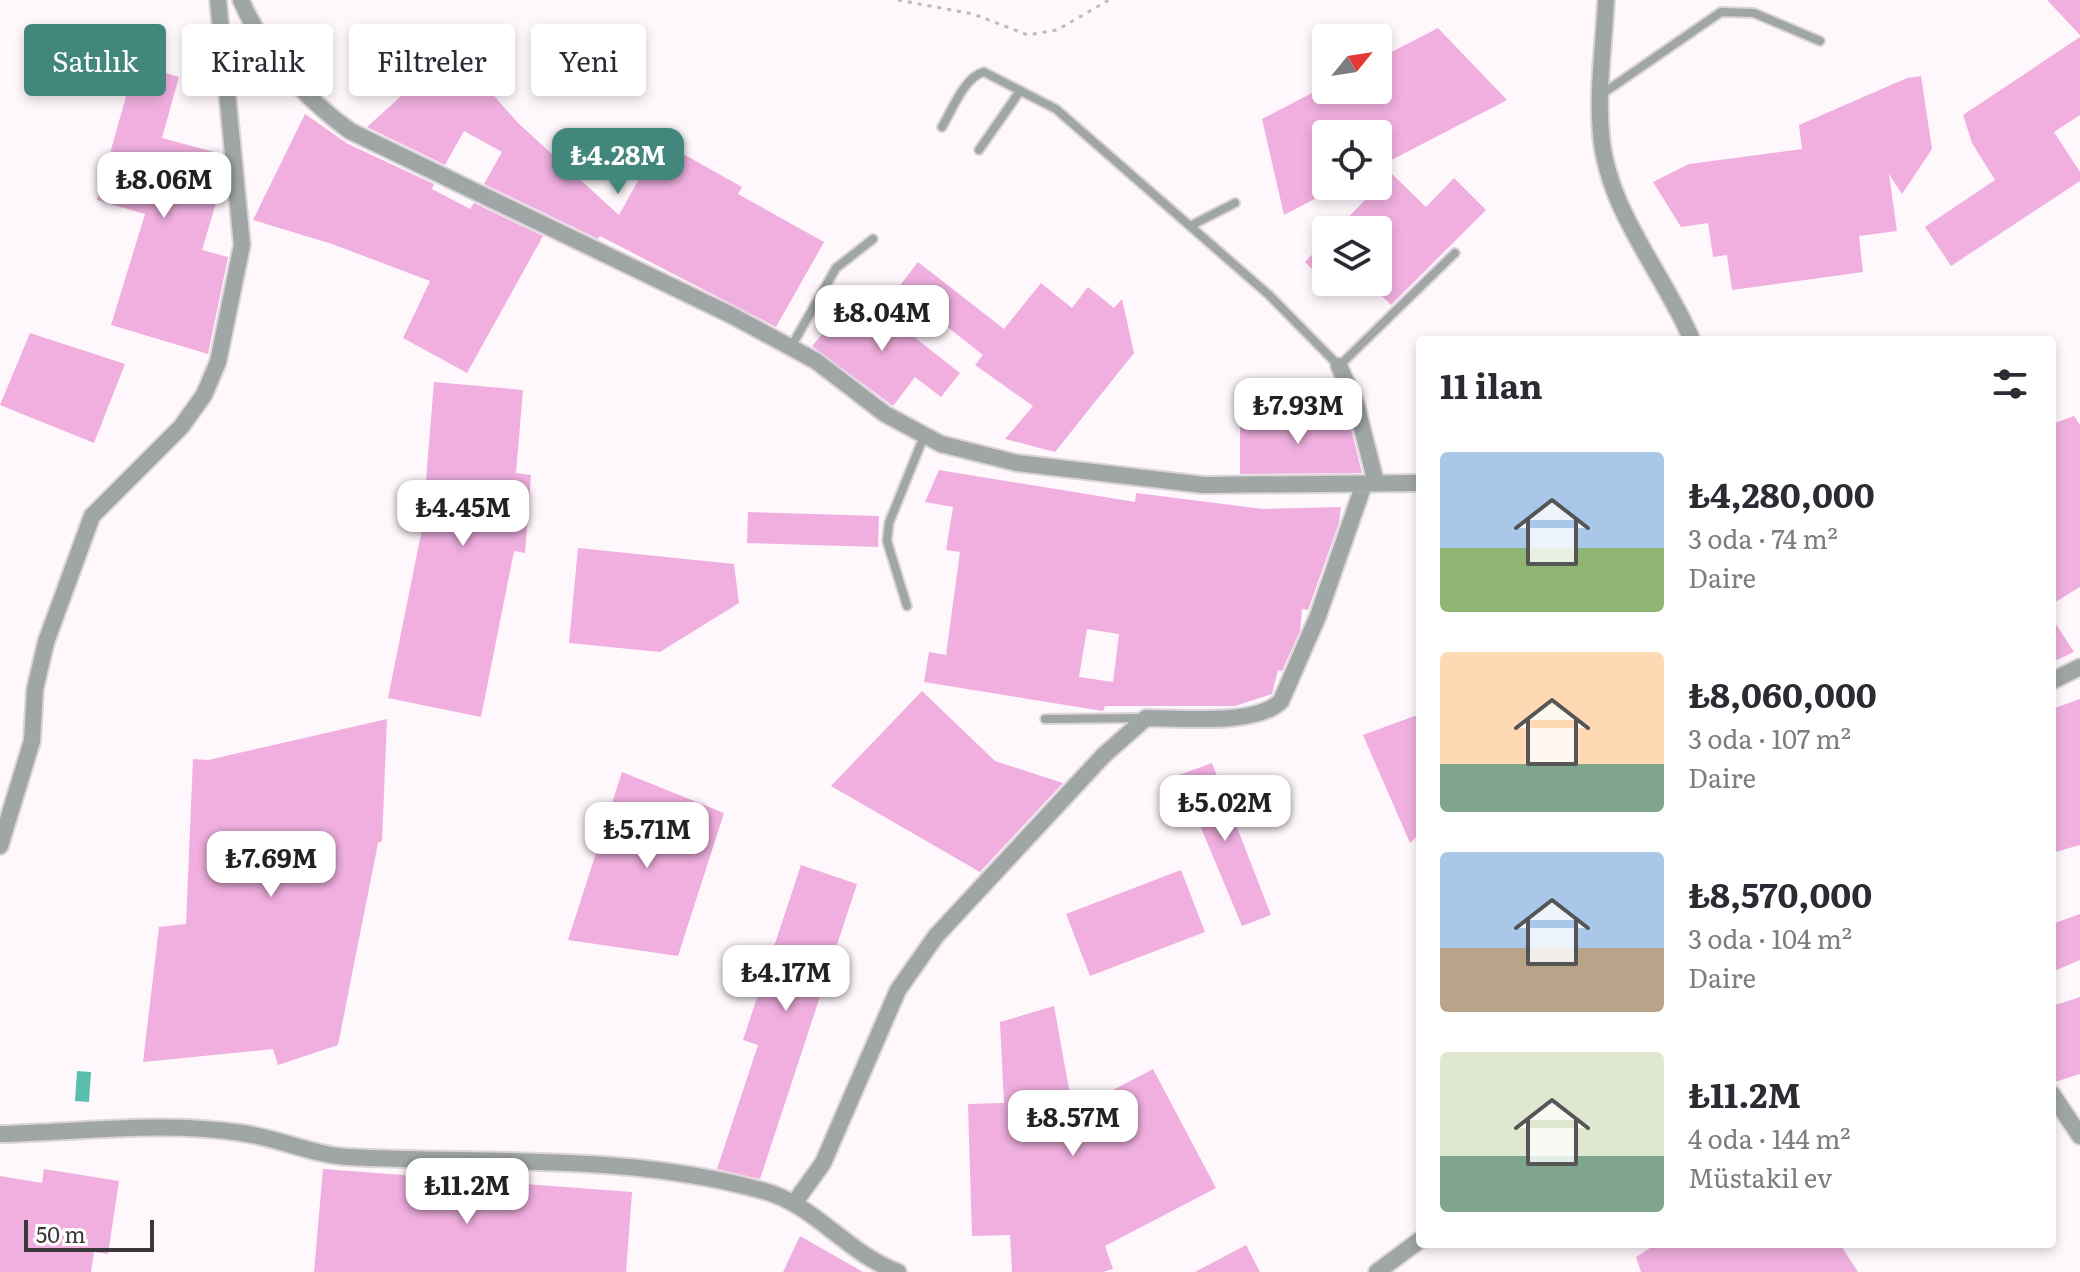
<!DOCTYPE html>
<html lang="tr">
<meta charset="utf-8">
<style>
:root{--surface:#fff;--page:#f7f7f7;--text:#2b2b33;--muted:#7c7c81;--accent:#43877c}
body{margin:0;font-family:Literata,serif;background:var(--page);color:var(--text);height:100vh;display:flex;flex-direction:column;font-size:30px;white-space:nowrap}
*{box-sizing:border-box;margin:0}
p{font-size:26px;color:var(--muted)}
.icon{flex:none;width:44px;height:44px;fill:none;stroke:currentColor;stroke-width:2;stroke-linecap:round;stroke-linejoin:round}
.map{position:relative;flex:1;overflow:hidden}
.side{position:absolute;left:1416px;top:336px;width:640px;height:912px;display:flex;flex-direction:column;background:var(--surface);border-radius:8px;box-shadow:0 4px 12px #0003}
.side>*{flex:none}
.hud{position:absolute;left:24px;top:24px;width:760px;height:72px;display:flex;gap:16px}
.needle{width:52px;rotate:60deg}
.tools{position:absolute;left:1312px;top:24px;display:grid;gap:16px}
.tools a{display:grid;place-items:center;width:80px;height:80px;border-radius:8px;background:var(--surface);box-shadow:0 4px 12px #0003;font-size:40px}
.scale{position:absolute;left:24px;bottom:20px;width:130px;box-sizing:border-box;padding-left:8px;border:4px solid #3b373a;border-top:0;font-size:22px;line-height:28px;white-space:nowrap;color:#3b373a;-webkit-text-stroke:6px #fff;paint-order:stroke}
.price{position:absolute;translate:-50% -68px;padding:0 18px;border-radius:16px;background:#fff;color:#222;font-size:26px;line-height:52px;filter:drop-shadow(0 2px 4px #0008)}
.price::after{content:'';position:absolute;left:50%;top:48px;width:24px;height:18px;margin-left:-12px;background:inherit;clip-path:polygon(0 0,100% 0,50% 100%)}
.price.active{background:var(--accent);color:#fff}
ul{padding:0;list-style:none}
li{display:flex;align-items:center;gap:24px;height:200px;padding:0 24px}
li span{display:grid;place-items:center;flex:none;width:224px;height:160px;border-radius:8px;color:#555}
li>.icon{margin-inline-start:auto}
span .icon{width:96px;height:96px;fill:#fffc;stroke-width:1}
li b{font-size:34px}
h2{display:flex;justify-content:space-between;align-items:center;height:96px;padding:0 24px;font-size:34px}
.tag{padding:0 28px;border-radius:8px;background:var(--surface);box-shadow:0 4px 12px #0003;font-size:28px;line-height:72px}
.tag.active{background:var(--accent);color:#fff}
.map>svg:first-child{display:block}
.water{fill:#5abeaf}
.building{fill:#f0afdf;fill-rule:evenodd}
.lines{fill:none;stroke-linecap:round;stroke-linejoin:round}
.service-casing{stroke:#dbd4d9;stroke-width:12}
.minor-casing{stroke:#dbd4d9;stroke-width:20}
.path{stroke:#c0babe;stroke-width:3;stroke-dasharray:4 6;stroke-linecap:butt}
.service{stroke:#a0a6a5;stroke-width:8}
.minor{stroke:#a0a6a5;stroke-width:16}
</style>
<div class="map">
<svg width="2080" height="1272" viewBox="0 0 2080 1272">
<rect width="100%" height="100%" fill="#fef7fc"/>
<path class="water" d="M77 1071 91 1072 89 1102 75 1101Z"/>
<path class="building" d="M2047 0H2080V35Z
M1438 28 1507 100 1378 167V134H1326V193L1284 215 1262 119 1318 90H1378V59Z
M2080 37V115L2054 132 2080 172V181L1951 266 1925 227 1995 180 1972 143 1963 115Z
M453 49 518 123 619 215 660 141 742 187 738 194 824 242 776 327 600 236 598 239 484 184 502 152 464 131 445 165 367 127Z
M135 64 179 77 162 138 214 152 208 174 223 179 202 250 228 257 208 354 111 325 145 214 97 200Z
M1921 76 1932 149 1902 194 1889 174 1897 231 1859 236 1863 272 1732 290 1727 255 1713 257 1708 223 1681 227 1653 182 1689 164 1802 149 1799 125 1907 78Z
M305 114 348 144 434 184 432 189 470 209 474 203 543 236 467 373 403 338 430 281 332 244 253 220Z
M1391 173 1426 207 1454 178 1486 210 1391 305 1368 282H1378V230H1336Z
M1326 240V283L1305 262Z
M918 262 1004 329 1041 283 1072 308 1088 287 1114 308 1122 299 1134 353 1055 452 1005 439 1033 406 975 365 983 355 898 288Z
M858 293 960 373 941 397 915 377 893 406 812 346Z
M30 333 125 364 94 443 0 405Z
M434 382 523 390 516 473 531 475 525 553 514 551 481 717 388 698 422 529Z
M1348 416 1362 473 1240 474V418Z
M2074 416 2080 425V587L2052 604V424Z
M939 470 1135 502 1136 493 1263 509 1341 507 1339 523 1308 610 1302 609 1300 631 1282 671 1278 670 1272 694 1235 706H1105L1103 711 924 682 929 652 946 655 960 552 946 550 953 507 925 502ZM1087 629 1119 634 1113 682 1079 677Z
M748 512 879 516 878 547 747 543Z
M578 548 734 564 739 603 660 652 569 643Z
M2052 618 2074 652 2052 662Z
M922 691 995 761 1063 783 980 872 831 786Z
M2080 699V845L2052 853V709Z
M1420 714V834L1410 843 1363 735Z
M387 719 382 841 378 843 338 1045 278 1065 273 1049 143 1062 159 927 186 924 193 759 208 760Z
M1212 763 1271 915 1242 926 1179 775Z
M622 772 724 813 678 956 568 940Z
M801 865 857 884 760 1179 717 1169 758 1045 743 1040Z
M1181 870 1205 932 1090 976 1066 914Z
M2080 914V960L2052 972V924Z
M2080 997V1074L2052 1083V1006Z
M1054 1006 1073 1111 1153 1069 1216 1188 1105 1246 1113 1269 1103 1272H1012L1010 1235 972 1236 968 1104 1004 1103 1000 1022Z
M44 1169 119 1181 108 1254 94 1252 91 1272H0V1176L42 1183Z
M323 1169 632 1192 626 1272H314Z
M800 1236 863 1272H783Z
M1656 1244H1840L1858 1272H1641L1636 1257Z
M1246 1245 1260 1272H1195Z"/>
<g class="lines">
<g class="service-casing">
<path id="service" d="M1602 94 1721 12 1754 13 1820 41
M942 127C952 110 965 76 984 72L1056 109 1269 295 1339 366 1455 253
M979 150 1020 91
M1190 226 1235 203
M791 347 836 268 873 239
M907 606 887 541 889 523 924 436
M1045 719 1141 718"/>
</g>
<g class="minor-casing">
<path id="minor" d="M241 0C264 54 304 97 350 131L731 315 816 361 885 414 941 444 1017 463 1204 485 1420 483
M1606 0C1604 44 1597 90 1601 134 1607 210 1663 272 1692 340
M223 42 262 37
M1339 366 1356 404 1376 483
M2052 681 2080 667
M0 846 32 741 35 689 46 642 92 516 181 427 204 395 218 362 242 245 218 0
M2052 1094 2080 1136
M0 1134C80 1132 163 1121 242 1133 278 1138 313 1155 349 1157 488 1164 629 1153 764 1191 815 1205 848 1254 898 1272
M795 1202 823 1163 898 990 936 936 1104 755 1146 718C1180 718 1257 726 1281 701L1318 616 1364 484
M1377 1272 1420 1240"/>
</g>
<path class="path" d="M898 0 973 14 1028 35 1057 30 1109 0"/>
<use href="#service" class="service"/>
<use href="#minor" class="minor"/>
</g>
</svg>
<div class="tools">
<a><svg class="needle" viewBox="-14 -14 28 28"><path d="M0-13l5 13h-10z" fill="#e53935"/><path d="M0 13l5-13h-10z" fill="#7c7c81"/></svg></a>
<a><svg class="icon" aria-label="locate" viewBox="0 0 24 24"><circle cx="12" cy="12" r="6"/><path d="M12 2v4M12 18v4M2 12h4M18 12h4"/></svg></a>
<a><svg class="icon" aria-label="layers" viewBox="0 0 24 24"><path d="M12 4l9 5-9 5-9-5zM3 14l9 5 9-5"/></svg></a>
</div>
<div class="scale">50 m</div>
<b class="price active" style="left:618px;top:196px">₺4.28M</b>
<b class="price" style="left:164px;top:220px">₺8.06M</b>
<b class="price" style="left:882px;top:353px">₺8.04M</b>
<b class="price" style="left:1298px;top:446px">₺7.93M</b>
<b class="price" style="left:463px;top:548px">₺4.45M</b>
<b class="price" style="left:1225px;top:843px">₺5.02M</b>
<b class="price" style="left:647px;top:870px">₺5.71M</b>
<b class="price" style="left:271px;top:899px">₺7.69M</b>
<b class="price" style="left:786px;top:1013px">₺4.17M</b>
<b class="price" style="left:1073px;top:1158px">₺8.57M</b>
<b class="price" style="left:467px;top:1226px">₺11.2M</b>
<div class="hud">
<a class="tag active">Satılık</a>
<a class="tag">Kiralık</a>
<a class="tag">Filtreler</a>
<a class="tag">Yeni</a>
</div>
<section class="side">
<h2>11 ilan<svg class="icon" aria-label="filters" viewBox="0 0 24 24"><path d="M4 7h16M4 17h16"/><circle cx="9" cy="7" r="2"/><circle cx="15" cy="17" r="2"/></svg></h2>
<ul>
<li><span style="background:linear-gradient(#a9c7e8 60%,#8fb573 0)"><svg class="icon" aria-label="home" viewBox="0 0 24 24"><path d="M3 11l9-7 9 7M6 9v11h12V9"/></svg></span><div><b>₺4,280,000</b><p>3 oda · 74 m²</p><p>Daire</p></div></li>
<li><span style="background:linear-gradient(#ffd9b3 70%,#7fa58c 0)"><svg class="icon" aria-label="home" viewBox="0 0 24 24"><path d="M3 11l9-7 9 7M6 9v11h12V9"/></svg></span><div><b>₺8,060,000</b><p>3 oda · 107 m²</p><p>Daire</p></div></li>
<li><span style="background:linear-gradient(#a9c7e8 60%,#b9a48a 0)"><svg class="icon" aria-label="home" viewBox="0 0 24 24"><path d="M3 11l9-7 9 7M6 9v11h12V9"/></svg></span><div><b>₺8,570,000</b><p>3 oda · 104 m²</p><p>Daire</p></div></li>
<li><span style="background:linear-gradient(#dfe7d0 65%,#7fa58c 0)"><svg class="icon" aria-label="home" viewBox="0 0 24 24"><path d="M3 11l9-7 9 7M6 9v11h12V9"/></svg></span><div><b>₺11.2M</b><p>4 oda · 144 m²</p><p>Müstakil ev</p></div></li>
</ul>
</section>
</div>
